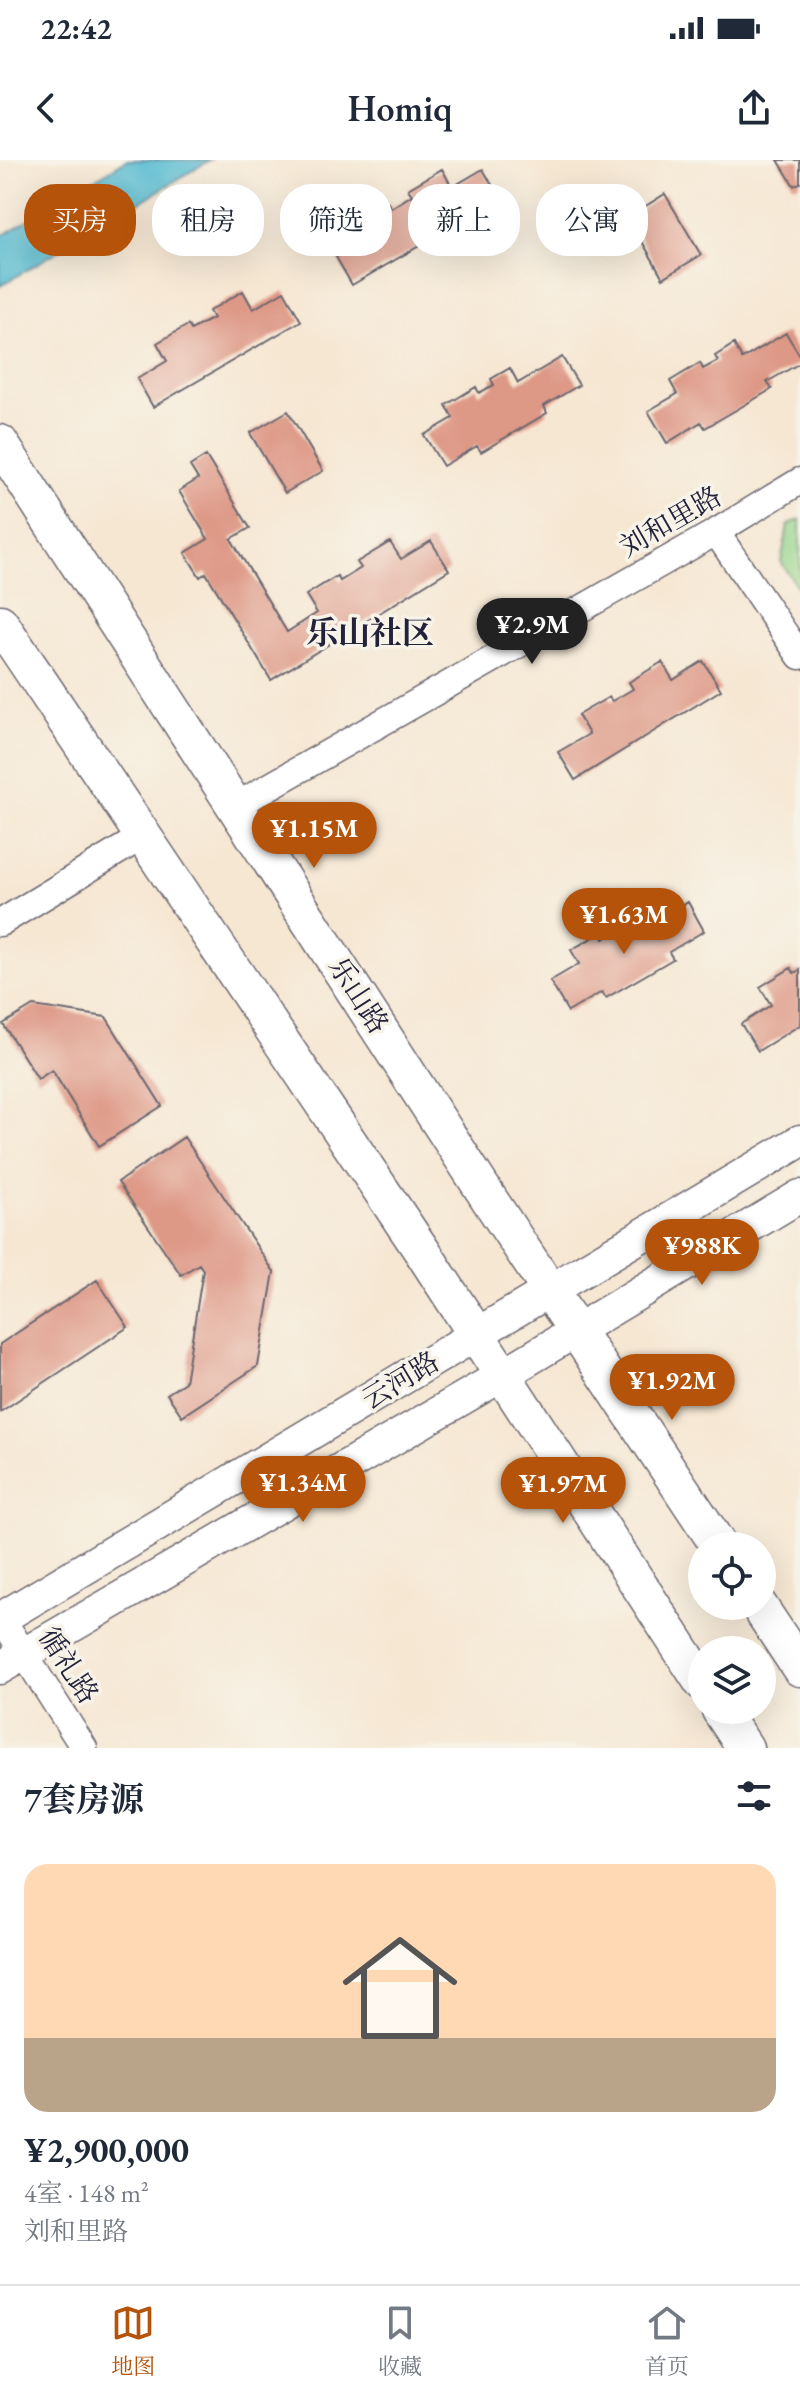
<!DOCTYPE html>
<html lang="zh">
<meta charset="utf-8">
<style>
:root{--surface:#fff;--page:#f2f2f3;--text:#1f2937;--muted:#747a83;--line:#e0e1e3;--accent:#b45309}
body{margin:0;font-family:"EB Garamond","Noto Serif SC",serif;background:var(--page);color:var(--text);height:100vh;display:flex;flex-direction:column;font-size:30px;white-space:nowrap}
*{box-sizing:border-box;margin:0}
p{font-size:26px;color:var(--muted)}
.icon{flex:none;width:44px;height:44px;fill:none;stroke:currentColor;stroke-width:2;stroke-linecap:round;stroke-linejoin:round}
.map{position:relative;height:1588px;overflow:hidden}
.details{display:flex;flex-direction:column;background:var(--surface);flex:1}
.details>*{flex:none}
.hud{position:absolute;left:24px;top:24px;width:752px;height:72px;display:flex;gap:16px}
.fabs{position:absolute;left:688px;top:1372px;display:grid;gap:16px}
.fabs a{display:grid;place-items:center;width:88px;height:88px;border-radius:50%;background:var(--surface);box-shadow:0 8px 32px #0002;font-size:40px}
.price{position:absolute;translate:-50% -68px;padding:0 18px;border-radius:28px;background:var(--accent);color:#fff;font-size:26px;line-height:52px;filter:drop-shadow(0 2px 4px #0008)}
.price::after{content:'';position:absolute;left:50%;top:48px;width:24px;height:18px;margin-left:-12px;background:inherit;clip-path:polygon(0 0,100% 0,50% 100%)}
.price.selected{background:#222;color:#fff}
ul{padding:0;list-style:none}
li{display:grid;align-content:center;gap:16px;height:424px;padding:0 24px}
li+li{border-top:2px solid var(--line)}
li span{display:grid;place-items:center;height:248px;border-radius:24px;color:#555}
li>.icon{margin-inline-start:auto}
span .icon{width:144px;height:144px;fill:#fffc;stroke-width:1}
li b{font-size:34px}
h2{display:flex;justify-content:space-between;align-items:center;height:96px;padding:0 24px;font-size:34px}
.pill{padding:0 28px;border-radius:32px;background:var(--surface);box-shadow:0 8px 32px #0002;font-size:28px;line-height:72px}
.pill.selected{background:var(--accent);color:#fff}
.status{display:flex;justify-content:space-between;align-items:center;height:56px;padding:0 40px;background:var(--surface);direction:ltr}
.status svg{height:22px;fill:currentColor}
header{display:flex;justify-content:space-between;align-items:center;height:104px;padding:0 24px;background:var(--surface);font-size:36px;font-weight:600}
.dock{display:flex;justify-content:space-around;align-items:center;height:112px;border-top:2px solid var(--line);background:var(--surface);font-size:22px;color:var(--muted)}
.dock a{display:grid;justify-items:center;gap:4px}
.dock .selected{color:var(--accent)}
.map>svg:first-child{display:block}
.green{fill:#93d389;stroke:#5a7a62;stroke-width:2}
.water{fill:#53bad1;stroke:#3a6e86;stroke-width:2}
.building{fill:#de9886}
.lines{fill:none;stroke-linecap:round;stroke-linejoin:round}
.minor-casing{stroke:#6c6770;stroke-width:29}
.tertiary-casing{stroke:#6c6770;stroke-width:35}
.secondary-casing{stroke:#6c6770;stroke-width:39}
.minor{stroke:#fff;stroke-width:26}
.tertiary{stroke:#fff;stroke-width:32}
.secondary{stroke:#fff;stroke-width:36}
.labels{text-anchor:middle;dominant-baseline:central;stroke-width:7;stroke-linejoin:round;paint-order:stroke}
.street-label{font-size:28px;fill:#22223b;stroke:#f7f3e8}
.quarter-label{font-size:32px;font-weight:bold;fill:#22223b;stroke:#f7f3e8}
</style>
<div class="status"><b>22:42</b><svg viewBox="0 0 49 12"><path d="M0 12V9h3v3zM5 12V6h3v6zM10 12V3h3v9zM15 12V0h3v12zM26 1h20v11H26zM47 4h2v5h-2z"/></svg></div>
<header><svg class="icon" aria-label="back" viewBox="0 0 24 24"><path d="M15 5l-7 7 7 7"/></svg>Homiq<svg class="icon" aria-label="share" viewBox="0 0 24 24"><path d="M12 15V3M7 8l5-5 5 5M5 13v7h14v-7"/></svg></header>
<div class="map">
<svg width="800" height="1588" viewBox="0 0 800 1588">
<rect width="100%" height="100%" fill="#f7f3e8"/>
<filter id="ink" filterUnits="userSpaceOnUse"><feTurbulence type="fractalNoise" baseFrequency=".0125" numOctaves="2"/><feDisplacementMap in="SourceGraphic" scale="16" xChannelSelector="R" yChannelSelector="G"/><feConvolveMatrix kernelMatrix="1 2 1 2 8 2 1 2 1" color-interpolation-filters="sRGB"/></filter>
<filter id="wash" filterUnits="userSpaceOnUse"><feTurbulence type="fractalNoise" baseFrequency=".006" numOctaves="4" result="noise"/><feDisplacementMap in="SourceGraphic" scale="32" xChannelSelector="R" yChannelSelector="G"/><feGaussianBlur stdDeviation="1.8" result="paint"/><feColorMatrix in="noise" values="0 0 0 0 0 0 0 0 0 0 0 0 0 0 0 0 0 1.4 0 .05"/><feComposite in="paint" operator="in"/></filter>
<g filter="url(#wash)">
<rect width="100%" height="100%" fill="#f6e7d3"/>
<path class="green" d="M800 359V431L781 402 788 365Z"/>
<path class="water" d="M126 0H210L0 126V77Z"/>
<g id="blocks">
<path class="building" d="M778 0H800V23L794 26Z
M442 9 452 27 483 9 500 39 352 125 336 97 367 79 356 61 388 43 391 48 412 35 408 29Z
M665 34 701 95 663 118 628 57Z
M243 131 253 149 284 131 301 161 153 247 137 219 167 201 157 183 188 165 191 170 213 158 209 151Z
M786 173 800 196V203L767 222 772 229 705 268 701 262 667 283 648 251 677 234 670 221 700 203 703 209 718 201 715 196 734 184 742 199Z
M562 197 579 225 544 246 547 253 481 292 477 286 443 306 424 275 453 258 446 245 476 227 479 233 494 225 491 219 510 208 518 223Z
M288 251 323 311 285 333 250 273Z
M206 296 250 368 231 379 287 472 317 453 306 435 337 416 340 421 361 408 357 402 390 382 401 399 431 381 449 410 271 520 206 413 200 417 185 393 208 379 179 331 198 319 190 306Z
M703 501 721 530 575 620 558 592 589 574 578 555 609 537 612 541 633 529 629 522 662 502 673 520Z
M688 742 704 771 669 792 673 799 606 838 602 832 568 852 550 821 579 804 571 790 601 773 604 779 619 770 616 765 635 754 644 768Z
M791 808 794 813 800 810V865L758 891 741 864 771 845 760 827Z
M33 846 106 857 162 946 99 986 52 910 38 919 3 864Z
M184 977 274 1112 258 1206 182 1256 167 1234 185 1222 203 1110 199 1104 181 1115 118 1022Z
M97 1120 128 1167 0 1252V1184Z"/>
</g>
</g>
<g filter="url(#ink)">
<use href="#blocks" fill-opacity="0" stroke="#6c6770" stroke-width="2"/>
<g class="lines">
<g class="minor-casing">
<path id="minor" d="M716 372 800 496
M237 645 716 372 800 321
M0 763 143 676
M0 1456 84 1588"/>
</g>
<g class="tertiary-casing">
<path id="tertiary" d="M0 1459 800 981
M0 1508 501 1216 800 1036"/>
</g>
<g class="secondary-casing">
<path id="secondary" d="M0 283 491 1042 719 1386
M0 463 424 1094 702 1522
M759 1446 800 1508
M720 1550 745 1588"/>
</g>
<use href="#minor" class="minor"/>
<use href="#tertiary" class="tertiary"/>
<use href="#secondary" class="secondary"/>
</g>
</g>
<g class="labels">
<g class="street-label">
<text transform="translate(670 361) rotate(-30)">刘和里路</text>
<text transform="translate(359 835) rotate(57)">乐山路</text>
<text transform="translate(400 1220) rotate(-31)">云河路</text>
<text transform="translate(69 1505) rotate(57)">循礼路</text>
</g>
<g class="quarter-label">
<text x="370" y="473">乐山社区</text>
</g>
</g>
</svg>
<div class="fabs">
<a><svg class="icon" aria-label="locate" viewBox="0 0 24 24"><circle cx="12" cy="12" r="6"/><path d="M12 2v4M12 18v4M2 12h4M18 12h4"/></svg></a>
<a><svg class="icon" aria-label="layers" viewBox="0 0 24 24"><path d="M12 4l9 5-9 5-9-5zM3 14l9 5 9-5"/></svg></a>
</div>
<b class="price selected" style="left:532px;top:506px">¥2.9M</b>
<b class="price" style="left:314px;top:710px">¥1.15M</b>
<b class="price" style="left:624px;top:796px">¥1.63M</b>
<b class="price" style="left:702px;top:1127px">¥988K</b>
<b class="price" style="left:672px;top:1262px">¥1.92M</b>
<b class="price" style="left:303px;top:1364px">¥1.34M</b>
<b class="price" style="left:563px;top:1365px">¥1.97M</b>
<div class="hud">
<a class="pill selected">买房</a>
<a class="pill">租房</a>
<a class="pill">筛选</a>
<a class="pill">新上</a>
<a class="pill">公寓</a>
</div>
</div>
<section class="details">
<h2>7套房源<svg class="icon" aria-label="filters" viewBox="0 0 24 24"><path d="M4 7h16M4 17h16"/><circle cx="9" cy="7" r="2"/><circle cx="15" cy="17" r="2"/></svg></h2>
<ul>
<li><span style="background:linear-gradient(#ffd9b3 70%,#b9a48a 0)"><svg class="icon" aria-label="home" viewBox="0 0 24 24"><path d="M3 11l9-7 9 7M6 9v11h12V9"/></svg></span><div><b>¥2,900,000</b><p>4室 · 148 m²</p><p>刘和里路</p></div></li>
</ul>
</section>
<nav class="dock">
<a class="selected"><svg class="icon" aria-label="map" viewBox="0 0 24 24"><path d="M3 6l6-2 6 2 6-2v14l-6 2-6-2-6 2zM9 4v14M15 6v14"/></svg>地图</a>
<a><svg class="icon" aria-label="saved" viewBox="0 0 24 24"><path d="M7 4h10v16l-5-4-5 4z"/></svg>收藏</a>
<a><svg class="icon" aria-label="home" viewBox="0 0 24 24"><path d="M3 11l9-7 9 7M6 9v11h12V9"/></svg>首页</a>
</nav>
